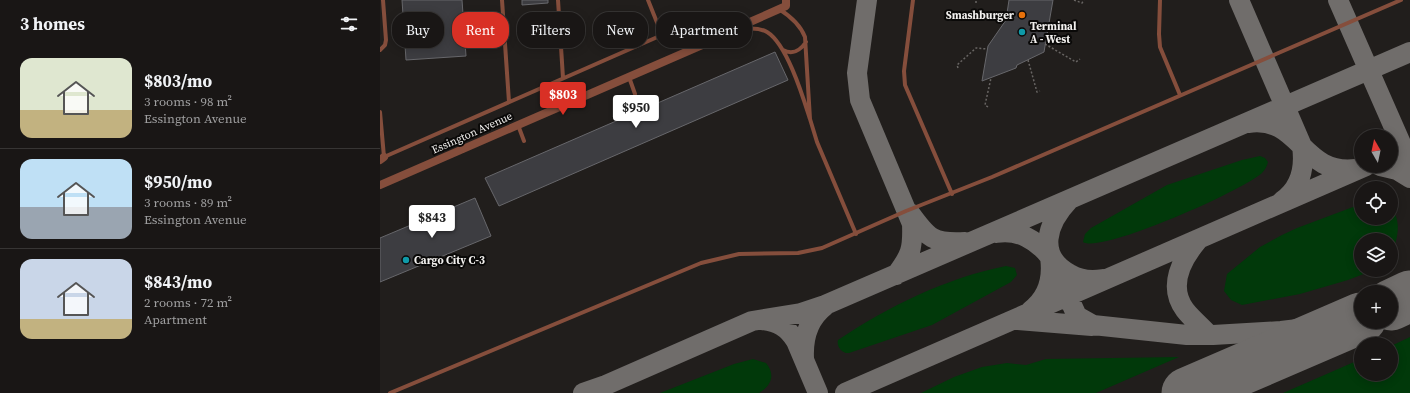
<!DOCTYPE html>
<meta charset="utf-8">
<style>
:root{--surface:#191615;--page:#262322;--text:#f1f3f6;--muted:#9f9fa0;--line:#373534;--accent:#d93025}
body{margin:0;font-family:"Source Serif 4",serif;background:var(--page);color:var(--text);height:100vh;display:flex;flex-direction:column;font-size:15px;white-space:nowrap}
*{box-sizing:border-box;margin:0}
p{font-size:13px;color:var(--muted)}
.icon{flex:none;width:22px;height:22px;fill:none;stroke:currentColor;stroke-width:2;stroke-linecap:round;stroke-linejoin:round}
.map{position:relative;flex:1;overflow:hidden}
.side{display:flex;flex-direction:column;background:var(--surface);width:380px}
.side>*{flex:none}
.hud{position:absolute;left:12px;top:12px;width:380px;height:36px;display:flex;gap:8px}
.needle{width:26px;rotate:351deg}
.controls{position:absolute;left:974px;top:129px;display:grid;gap:8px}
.controls a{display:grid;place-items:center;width:44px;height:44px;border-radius:50%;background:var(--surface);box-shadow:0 2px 10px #0003,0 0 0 1px var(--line);font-size:20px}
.price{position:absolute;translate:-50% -34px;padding:0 9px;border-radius:4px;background:#fff;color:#222;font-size:13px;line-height:26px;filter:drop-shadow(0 1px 2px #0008)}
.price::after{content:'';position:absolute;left:50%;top:24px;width:12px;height:9px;margin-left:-6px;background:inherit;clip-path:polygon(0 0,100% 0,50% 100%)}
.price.on{background:var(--accent);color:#fff}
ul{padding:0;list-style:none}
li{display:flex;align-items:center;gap:12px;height:100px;padding:0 20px}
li+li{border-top:1px solid var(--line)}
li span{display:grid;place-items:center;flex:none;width:112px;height:80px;border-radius:12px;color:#555}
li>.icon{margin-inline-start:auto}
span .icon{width:48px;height:48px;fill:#fffc;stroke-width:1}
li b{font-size:17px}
h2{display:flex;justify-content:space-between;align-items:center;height:48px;padding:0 20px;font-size:17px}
.chip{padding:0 14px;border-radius:16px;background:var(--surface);box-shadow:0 2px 10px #0003,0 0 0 1px var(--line);font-size:14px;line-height:36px}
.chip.on{background:var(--accent);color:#fff}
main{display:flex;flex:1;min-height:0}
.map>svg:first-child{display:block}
.green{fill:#01390a}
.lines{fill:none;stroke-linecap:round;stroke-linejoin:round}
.taxiway{stroke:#706d6b;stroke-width:20}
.runway{stroke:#706d6b;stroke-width:51}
.building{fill:#3d3d41;stroke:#67676b}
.path{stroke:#686563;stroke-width:1.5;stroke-dasharray:2 2;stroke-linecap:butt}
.service{stroke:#854e3c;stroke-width:4}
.minor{stroke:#854e3c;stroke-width:8}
.food-dot{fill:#e8710a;stroke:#0a0908;stroke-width:1.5}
.culture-dot{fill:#0f9aa8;stroke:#0a0908;stroke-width:1.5}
.labels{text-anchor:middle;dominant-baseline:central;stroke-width:4;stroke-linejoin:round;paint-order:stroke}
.poi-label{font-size:11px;font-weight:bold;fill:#f3f1ef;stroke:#0a0908;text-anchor:start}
.street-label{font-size:11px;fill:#f3f1ef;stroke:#0a0908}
</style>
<main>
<section class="side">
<h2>3 homes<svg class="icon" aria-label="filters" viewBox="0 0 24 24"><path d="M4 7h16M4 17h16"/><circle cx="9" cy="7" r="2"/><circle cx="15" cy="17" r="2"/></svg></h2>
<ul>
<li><span style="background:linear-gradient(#dfe7d0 65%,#c2b280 0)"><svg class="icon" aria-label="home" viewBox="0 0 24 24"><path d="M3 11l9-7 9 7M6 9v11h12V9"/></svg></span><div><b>$803/mo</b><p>3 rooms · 98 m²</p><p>Essington Avenue</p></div></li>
<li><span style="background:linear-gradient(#bfe0f5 60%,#9aa5b1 0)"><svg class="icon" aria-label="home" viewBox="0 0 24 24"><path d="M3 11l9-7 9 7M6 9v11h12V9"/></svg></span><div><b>$950/mo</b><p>3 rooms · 89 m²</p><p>Essington Avenue</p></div></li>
<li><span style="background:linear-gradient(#c9d6e8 75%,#c2b280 0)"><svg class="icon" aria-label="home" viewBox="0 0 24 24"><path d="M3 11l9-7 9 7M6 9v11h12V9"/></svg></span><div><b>$843/mo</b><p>2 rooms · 72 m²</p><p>Apartment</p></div></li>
</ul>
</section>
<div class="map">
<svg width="1030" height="393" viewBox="0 0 1030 393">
<rect width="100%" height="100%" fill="#211e1c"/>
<path class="green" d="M880 156 885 158 888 162C887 166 885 170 882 173 864 190 721 254 703 242L705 234 711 228 787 185 862 160Z
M981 204V218H1011V208C1022 220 1018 240 1011 254V240H981V270H994L968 280 920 294 862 305 851 300 844 291 847 274 880 247 902 235 917 228Z
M626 266 635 268 637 275 631 282 552 325 469 353C463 354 456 347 458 340 509 306 566 278 626 266Z
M1030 337V393H903L981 359V374H1011V346Z
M799 357 716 393H541L574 377 602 367 627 363 646 365 666 359Z
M373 359 386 363C396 375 391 386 379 393H280L354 364Z"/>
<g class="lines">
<path class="taxiway" d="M487 0 477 73 480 100 532 224C533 249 531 255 516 275
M859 0 922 146C925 167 921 188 902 201
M958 0 1030 164
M868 123C921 115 921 176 976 169
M1000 166 1017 170 1030 178
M689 200C667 223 656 256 690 274 700 280 711 281 723 279
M530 213C548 238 553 244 585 242
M616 233C638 229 657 240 670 257 673 278 668 298 650 311
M818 240C802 259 787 286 805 310 812 319 822 327 829 335
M670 257 697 316 713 325 807 335H833L901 331 969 323
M1011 303 1030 287
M382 320C398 322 407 327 416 341L438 393
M638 320 712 326
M424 358C423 337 428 319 445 306
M203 393 226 385 372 321 421 313 445 305 1030 52
M465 393 986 166"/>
<path class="runway" d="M1011 305 1030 296
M807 393 981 318"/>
</g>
<path class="building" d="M22 0H82L86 56 26 60Z
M142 0H168V3L142 5Z
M629 0H673L664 52 637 65 636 68 602 81 608 46 626 20Z
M395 52 408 80 119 206 105 178Z
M95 198 111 236 0 282V238Z"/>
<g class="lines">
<path class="path" d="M694 0 702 3 704 0
M596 3V0
M665 44 696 62 700 59
M648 60 657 92 660 91
M578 68 577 65 596 48 607 49
M608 107 605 105 611 78"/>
<path class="service" d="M122 0 129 102
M178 0 183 78
M533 0 524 71 525 85 572 194
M780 0 779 34 780 47 800 95
M363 29C371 28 380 28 387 32 407 44 423 97 430 119L425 37C420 24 410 16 399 9
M0 50 5 45 6 40 3 0
M403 50C412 55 420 51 426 42
M249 77 255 94
M0 112 4 157 282 35 268 0
M430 119 437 142 476 234
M138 125 144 141
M10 393 321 263 359 254 418 253 442 248 526 211 612 177 1021 0"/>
<path class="minor" d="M0 160 4 157
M0 185 359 29 370 22 406 6V0"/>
</g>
<circle class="food-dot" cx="642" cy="15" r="4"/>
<g class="culture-dot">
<circle cx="642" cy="32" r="4"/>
<circle cx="26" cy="260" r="4"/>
</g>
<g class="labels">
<g class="poi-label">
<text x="634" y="15" text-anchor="end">Smashburger</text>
<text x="650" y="26">Terminal<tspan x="650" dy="13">A - West</tspan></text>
<text x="34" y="260">Cargo City C-3</text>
</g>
<g class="street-label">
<text transform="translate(92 133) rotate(-24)">Essington Avenue</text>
</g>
</g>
</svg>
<div class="controls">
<a><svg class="needle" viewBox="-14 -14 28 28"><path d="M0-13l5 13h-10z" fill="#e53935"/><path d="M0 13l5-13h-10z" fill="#9f9fa0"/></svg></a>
<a><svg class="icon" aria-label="locate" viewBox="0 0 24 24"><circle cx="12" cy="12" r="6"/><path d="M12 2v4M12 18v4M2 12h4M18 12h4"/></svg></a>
<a><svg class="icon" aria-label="layers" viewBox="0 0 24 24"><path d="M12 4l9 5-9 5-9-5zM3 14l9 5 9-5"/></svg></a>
<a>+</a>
<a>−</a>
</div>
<b class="price on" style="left:183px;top:116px">$803</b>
<b class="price" style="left:256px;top:129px">$950</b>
<b class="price" style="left:52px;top:239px">$843</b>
<div class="hud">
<a class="chip">Buy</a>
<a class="chip on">Rent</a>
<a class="chip">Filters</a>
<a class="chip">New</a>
<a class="chip">Apartment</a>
</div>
</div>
</main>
